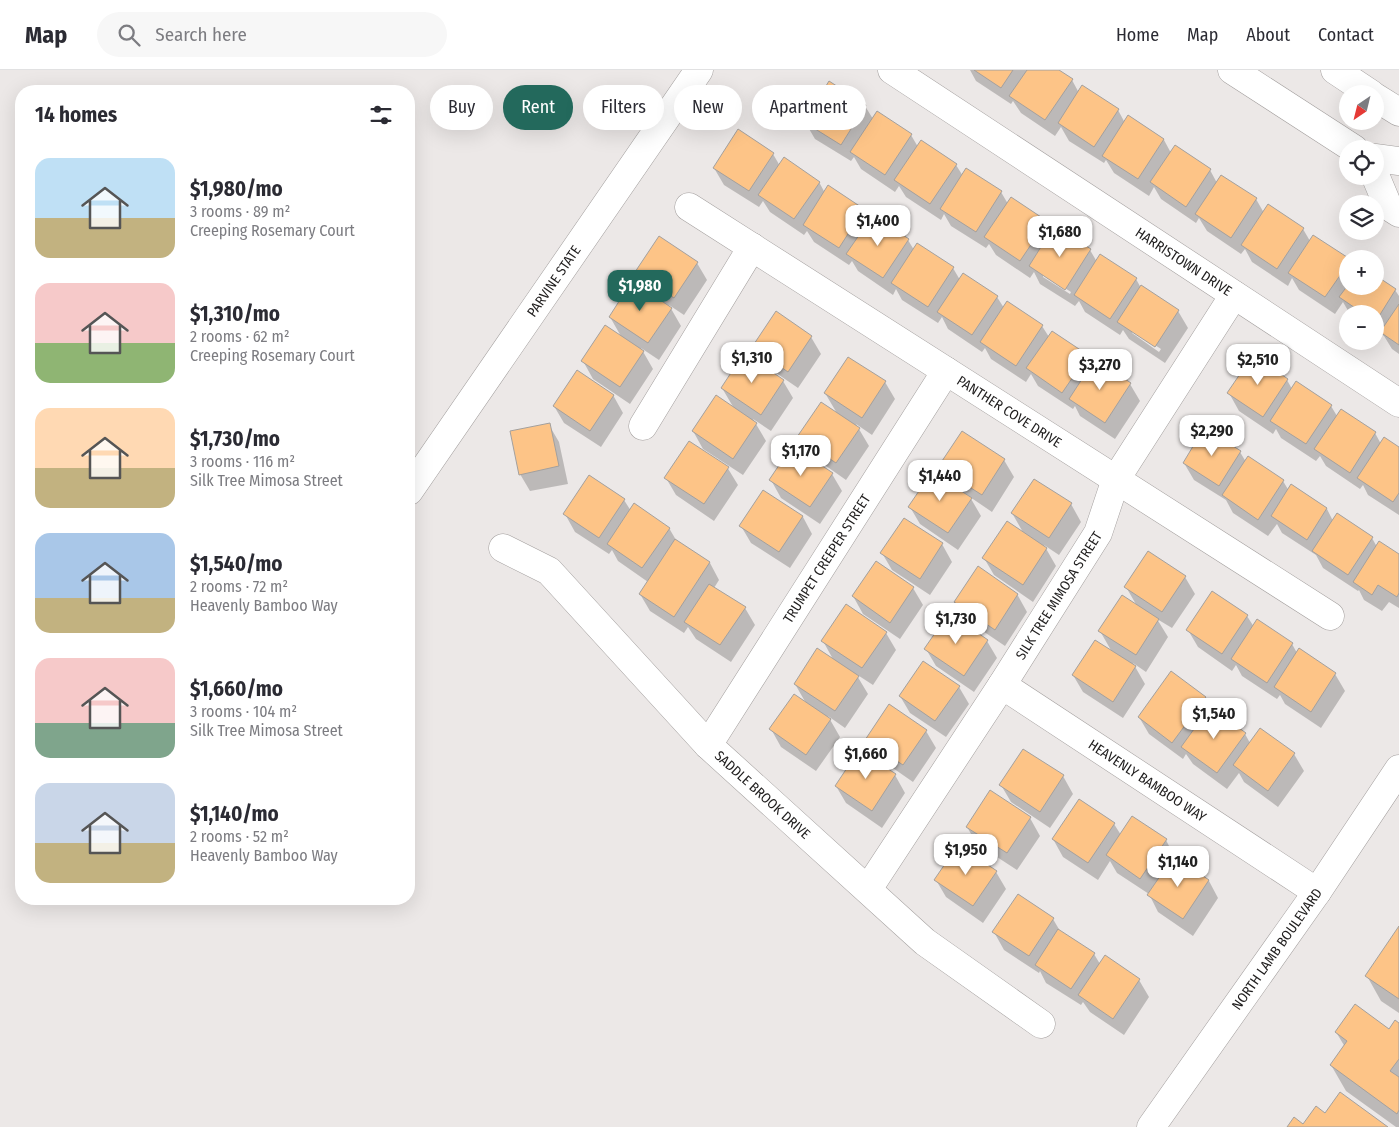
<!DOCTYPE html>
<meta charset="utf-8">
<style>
:root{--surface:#fff;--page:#f7f7f7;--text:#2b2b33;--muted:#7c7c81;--line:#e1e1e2;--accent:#23695c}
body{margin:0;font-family:"Fira Sans Condensed",sans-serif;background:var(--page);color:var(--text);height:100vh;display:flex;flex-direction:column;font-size:19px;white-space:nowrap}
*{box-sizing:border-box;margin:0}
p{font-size:16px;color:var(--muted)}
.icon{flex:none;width:28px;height:28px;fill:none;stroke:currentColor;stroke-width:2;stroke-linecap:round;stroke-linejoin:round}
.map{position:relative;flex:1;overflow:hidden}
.panel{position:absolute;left:15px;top:15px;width:400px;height:820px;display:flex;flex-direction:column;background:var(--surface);border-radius:20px;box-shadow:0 5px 20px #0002}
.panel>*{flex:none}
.top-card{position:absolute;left:430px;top:15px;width:475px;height:45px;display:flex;gap:10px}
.needle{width:32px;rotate:215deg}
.controls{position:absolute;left:1339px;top:15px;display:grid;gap:10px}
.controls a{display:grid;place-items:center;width:45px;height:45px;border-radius:50%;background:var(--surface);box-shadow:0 5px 20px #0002;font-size:25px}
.price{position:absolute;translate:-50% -42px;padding:0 11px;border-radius:10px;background:#fff;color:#222;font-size:16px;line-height:32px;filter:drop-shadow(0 1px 2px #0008)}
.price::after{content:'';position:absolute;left:50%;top:30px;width:15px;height:11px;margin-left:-8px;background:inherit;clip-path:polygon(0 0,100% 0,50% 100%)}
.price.current{background:var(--accent);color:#fff}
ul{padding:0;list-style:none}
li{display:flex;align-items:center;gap:15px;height:125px;padding:0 20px}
li span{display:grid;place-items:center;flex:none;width:140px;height:100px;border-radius:15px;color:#555}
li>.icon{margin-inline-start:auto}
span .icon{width:60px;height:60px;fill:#fffc;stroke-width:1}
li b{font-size:21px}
h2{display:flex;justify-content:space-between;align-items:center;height:60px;padding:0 20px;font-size:21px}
.tag{padding:0 18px;border-radius:22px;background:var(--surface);box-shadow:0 5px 20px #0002;font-size:18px;line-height:45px}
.tag.current{background:var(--accent);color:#fff}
header{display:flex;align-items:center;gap:30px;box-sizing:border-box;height:70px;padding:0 25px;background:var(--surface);border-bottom:1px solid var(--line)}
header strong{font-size:24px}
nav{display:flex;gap:28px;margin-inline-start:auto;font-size:18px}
.search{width:350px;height:45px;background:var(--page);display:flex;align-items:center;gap:12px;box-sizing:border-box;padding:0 18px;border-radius:28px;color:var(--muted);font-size:19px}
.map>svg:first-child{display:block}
.shadow{fill:#0003;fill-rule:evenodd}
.building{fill:#fdc487;stroke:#a3a09e}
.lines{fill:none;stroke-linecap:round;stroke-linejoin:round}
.minor-casing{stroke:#a39f9e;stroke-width:29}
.major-casing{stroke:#a39f9e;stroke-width:29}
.minor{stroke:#fff;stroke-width:28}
.major{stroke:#fff;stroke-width:28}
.labels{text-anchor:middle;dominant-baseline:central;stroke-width:4;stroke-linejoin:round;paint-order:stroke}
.street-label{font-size:14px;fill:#1f1d1d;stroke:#fff}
</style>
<header>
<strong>Map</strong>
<div class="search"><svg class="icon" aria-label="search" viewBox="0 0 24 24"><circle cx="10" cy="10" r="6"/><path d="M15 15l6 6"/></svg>Search here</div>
<nav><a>Home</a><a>Map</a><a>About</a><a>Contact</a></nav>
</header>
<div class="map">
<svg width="1399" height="1057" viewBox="0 0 1399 1057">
<rect width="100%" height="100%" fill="#ece8e7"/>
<path class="shadow" d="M970 0H1056L1072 10 1079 23 1118 40 1125 53 1129 47 1164 70 1171 83 1210 100 1217 113 1221 106 1256 129 1264 143 1268 136 1303 159 1310 171 1348 189V216H1375V206L1395 220 1399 226V284L1392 279 1384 266 1375 260V244H1350L1343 232 1335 244 1299 220 1292 208 1288 216 1252 192 1245 179 1241 184 1207 161 1199 148 1196 153 1161 129 1154 117 1149 126 1114 103 1106 90 1104 93 1069 71 1061 57 1055 66 1021 43 1013 31 1011 34 976 11Z
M865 36 873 49 911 65 918 77 956 95 963 106 1001 122 1008 134 1011 128 1046 152 1052 162 1055 158 1090 180 1097 192 1136 209 1141 218 1178 241 1188 258 1165 293 1129 269 1123 260 1120 265 1085 242 1079 231 1075 236 1040 214 1034 202 1030 208 996 185 989 174 986 178 951 156 944 144 941 150 906 127 899 116 895 122 861 99 854 87 851 91 815 69 805 52ZM1043 204 1071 222 1070 224 1043 207ZM1132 260 1161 279 1159 282 1132 263Z
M773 84 780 96 819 112 825 123 828 117 863 140 870 152 908 170 914 180 953 198 960 210 997 227 1004 238 1042 256 1049 267 1052 262 1087 286 1093 295 1130 314 1140 331 1115 369 1080 346 1075 336 1073 339 1038 316 1031 304 1026 312 991 289 985 278 982 282 948 259 942 247 938 253 902 230 896 219 893 225 858 201 852 191 849 195 814 172 807 161 804 165 770 142 763 131 759 137 724 115 714 98Z
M697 193 707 210 684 245 669 235 681 256 659 290 641 278 653 299 630 334 593 309 583 291 622 268 610 247 648 223 636 202Z
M811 267 821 284 798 318 763 294 753 277Z
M744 285 783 311 793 328 771 361 753 349 766 371 743 405 703 379 693 361 735 340 722 318Z
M1287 310 1292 319 1331 336 1337 346 1341 341 1375 363 1381 374 1399 378V445L1368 425 1363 415 1360 419 1326 396 1320 386 1316 391 1281 368 1276 359 1273 364 1239 341 1229 323Z
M885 312 895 329 872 365 856 354 869 376 846 410 809 384 799 367 838 345 825 323Z
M613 325 623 343 601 377 564 353 554 336Z
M549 355 559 372 568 414 530 421 520 404Z
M1240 382 1246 392 1283 411 1289 421 1292 416 1327 439 1333 451 1372 468 1377 477 1399 485V538L1389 532 1382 541 1364 530 1359 520 1358 521 1323 498 1316 485 1282 463 1277 454 1268 466 1233 443 1226 430 1194 410 1184 393Z
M1004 390 1014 407 992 442 970 427 981 446 958 480 920 454 910 437 950 416 939 397Z
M727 397 738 415 714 451 676 425 666 408Z
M832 404 842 421 820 454 781 428 771 410Z
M764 422 803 447 812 464 790 498 751 473 741 456Z
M624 430 631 441 669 458 676 470 710 493 719 510 714 518 745 538 755 555 731 592 696 569 688 557 684 563 650 541 640 524 648 512 618 491 612 480 609 484 575 462 565 444Z
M1071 434 1081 452 1059 485 1044 475 1056 496 1033 532 994 505 984 488 1024 464 1012 443Z
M942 474 952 492 930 525 892 500 882 483Z
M1185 507 1195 524 1172 558 1157 549 1168 567 1146 602 1133 593 1145 614 1123 648 1083 622 1073 605 1112 582 1100 561 1137 536 1126 517Z
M913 518 923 535 900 569 863 544 853 526Z
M1213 523 1247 546 1254 557 1292 574 1297 583 1335 604 1345 621 1321 658 1285 634 1280 625 1277 629 1242 606 1236 595 1232 601 1198 577 1188 560Z
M1017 524 1027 542 1005 576 965 549 955 532Z
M949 545 987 571 997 588 974 622 936 596 926 579Z
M886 563 896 580 873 615 856 604 868 624 845 658 828 646 840 667 816 701 781 677 771 659 807 635 795 614 834 591 823 571Z
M959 617 969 634 946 667 910 643 900 626Z
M1205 628 1213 641 1245 664 1250 673 1260 660 1294 684 1304 701 1278 737 1244 712 1239 703 1227 719 1193 694 1186 684 1183 689 1149 664 1139 647Z
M926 661 936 678 913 712 877 687 867 670Z
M1023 680 1063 706 1073 724 1050 758 1011 732 1001 715Z
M860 682 895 705 905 723 882 758 846 733 836 716Z
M1030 748 1040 766 1017 800 977 774 967 757Z
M1114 754 1121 765 1166 770 1175 788 1209 811 1218 828 1193 866 1158 842 1149 824 1117 803 1110 791 1098 810 1063 787 1053 769Z
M996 802 1006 819 983 853 946 827 936 810Z
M1018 826 1053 849 1060 861 1094 884 1100 894 1139 910 1149 927 1124 965 1090 942 1083 932 1081 935 1046 913 1040 901 1039 903 1004 880 994 862Z
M1399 858V943L1381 931 1367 906Z
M1399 955V1057H1396L1346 1021 1331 995 1345 977 1336 962 1390 961Z"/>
<path class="building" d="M974 0H1013L1001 18Z
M1027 0H1059L1073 9 1045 50 1009 26Z
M829 11 866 35 841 75 804 52Z
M1082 15 1119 39 1094 77 1058 53Z
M877 41 912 64 885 105 850 82Z
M1128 45 1164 69 1138 109 1102 86Z
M738 59 774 83 749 121 713 98Z
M921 70 957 94 930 134 894 110Z
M1175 75 1211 99 1186 137 1150 112Z
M784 87 820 112 794 149 758 125Z
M966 98 1002 121 976 162 940 139Z
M1221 105 1257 128 1231 168 1195 144Z
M828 115 864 139 839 178 803 155Z
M1011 127 1047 151 1020 191 984 167Z
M1268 134 1304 158 1277 199 1241 175Z
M873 145 909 169 883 208 846 184Z
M1054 156 1091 179 1065 220 1029 196Z
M1313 165 1350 189H1348V194L1325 227 1288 203Z
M659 166 698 192 674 228 635 202Z
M917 173 954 197 928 237 891 213Z
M1100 184 1137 208 1110 249 1074 225Z
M963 203 998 226 972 265 937 242Z
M1375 205 1396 219 1376 251 1375 244H1364L1339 227 1348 215V216H1375Z
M632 211 672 238 648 273 609 247Z
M1141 215 1179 240 1155 277 1117 252Z
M1007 231 1043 255 1016 296 980 272Z
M1399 234V275L1380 262Z
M776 241 812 266 788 302 752 277Z
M605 255 644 281 620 317 581 291Z
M1052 261 1088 285 1062 323 1026 298Z
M744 283 784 310 761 345 721 318Z
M1253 285 1288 309 1263 347 1227 323Z
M848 287 886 311 862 348 824 323Z
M1095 289 1131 313 1105 353 1069 329Z
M577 300 614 325 590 361 553 336Z
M1296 311 1332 335 1306 374 1270 351Z
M716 325 757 353 733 389 692 361Z
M821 332 860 358 836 393 797 367Z
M1341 339 1376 362 1350 403 1314 379Z
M550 353 559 396 519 405 510 361Z
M1204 358 1241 381 1219 416 1183 393Z
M962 361 1005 389 982 425 938 397Z
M1384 367 1399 377V423L1393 432 1357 408Z
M689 371 729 397 704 434 664 408Z
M792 376 833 403 810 437 769 410Z
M1248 386 1284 410 1258 450 1222 425Z
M932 402 972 428 948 463 908 437Z
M589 405 625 429 599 468 563 444Z
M1034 409 1072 433 1049 468 1011 443Z
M1291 414 1327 438 1307 470 1271 446Z
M763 420 803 446 779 482 739 456Z
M634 433 670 458 642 498 607 474Z
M1337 443 1373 467 1348 505 1312 481Z
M904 448 943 473 920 509 880 483Z
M1007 451 1047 478 1023 515 982 488Z
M675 469 710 492 674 547 639 524Z
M1379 471 1399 484V523L1397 527 1378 515 1372 525 1353 512Z
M1148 481 1186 506 1162 542 1124 517Z
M876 491 914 517 890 553 852 526Z
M978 496 1018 524 995 560 954 532Z
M709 514 746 537 720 575 684 552Z
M1212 521 1248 545 1222 584 1186 560Z
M1122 525 1159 549 1136 585 1098 561Z
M846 534 887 562 862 598 821 571Z
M949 543 988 570 964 606 924 579Z
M1257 549 1293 573 1267 613 1231 589Z
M1095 570 1136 596 1113 632 1072 605Z
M817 578 859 606 835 641 794 614Z
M1299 578 1336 603 1311 642 1274 617Z
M923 591 960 616 935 651 899 626Z
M1171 601 1206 627 1172 673 1138 647Z
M794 624 831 649 806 685 769 659Z
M889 634 927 660 903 695 865 670Z
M1210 637 1246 663 1217 703 1181 677Z
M1260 658 1295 683 1268 721 1233 695Z
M1023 679 1064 705 1040 742 999 715Z
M859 680 896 704 872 741 835 716Z
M990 720 1031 747 1007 783 966 757Z
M1079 729 1115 753 1088 793 1052 769Z
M1132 746 1167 769 1140 809 1106 785Z
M958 775 997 801 973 836 934 810Z
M1174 786 1209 810 1183 849 1147 825Z
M1018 824 1054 848 1029 886 992 862Z
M1399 856V929L1365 906Z
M1058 859 1095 883 1071 919 1035 895Z
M1105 885 1140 909 1113 949 1078 925Z
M1355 934 1389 959 1395 950 1399 953V989L1390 1001 1399 1007V1040L1397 1044 1330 995 1347 971 1335 962Z
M1340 1022 1388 1057H1287L1294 1047 1303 1054 1316 1036 1325 1043Z"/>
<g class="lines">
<g class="minor-casing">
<g id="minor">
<path id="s1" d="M892 0 1399 333"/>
<path id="s2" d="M689 137 1330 546"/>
<path d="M643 356 752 177"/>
<path id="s3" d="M409 421 699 0"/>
<path id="s4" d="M503 478 549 501 708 675 925 872 1041 954"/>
<path id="s5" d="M1002 615 1317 822"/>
<path id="s6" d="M708 675 946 301"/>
<path id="s7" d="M868 819 1002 615 1098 463 1116 409 1234 225"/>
</g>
</g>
<g class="major-casing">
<g id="major">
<path d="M1232 0 1354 79"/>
<path d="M1335 0 1371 24"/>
<path d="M1375 27 1399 42"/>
<path d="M1375 88 1399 91"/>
<path d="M1375 105 1388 136 1399 143"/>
<path id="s8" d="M1151 1057 1317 822 1399 699"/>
</g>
</g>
<use href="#minor" class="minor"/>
<use href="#major" class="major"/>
</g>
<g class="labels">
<g class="street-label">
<text stroke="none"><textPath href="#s1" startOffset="349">HARRISTOWN DRIVE</textPath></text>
<text stroke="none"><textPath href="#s3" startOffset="255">PARVINE STATE</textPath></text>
<text stroke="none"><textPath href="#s2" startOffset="380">PANTHER COVE DRIVE</textPath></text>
<text stroke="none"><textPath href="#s6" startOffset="221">TRUMPET CREEPER STREET</textPath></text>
<text stroke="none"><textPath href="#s7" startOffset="350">SILK TREE MIMOSA STREET</textPath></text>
<text stroke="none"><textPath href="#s5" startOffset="174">HEAVENLY BAMBOO WAY</textPath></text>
<text stroke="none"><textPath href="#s4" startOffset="361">SADDLE BROOK DRIVE</textPath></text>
<text stroke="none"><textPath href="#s8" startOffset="218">NORTH LAMB BOULEVARD</textPath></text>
</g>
</g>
</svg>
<div class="controls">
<a><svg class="needle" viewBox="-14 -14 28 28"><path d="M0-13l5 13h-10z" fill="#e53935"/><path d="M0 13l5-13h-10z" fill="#7c7c81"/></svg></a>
<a><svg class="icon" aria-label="locate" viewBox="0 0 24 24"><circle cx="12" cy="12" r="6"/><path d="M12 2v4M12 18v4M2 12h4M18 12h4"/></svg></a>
<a><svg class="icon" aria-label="layers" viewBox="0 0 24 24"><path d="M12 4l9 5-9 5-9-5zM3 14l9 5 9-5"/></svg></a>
<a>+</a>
<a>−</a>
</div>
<b class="price" style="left:878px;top:177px">$1,400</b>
<b class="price" style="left:1060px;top:188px">$1,680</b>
<b class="price current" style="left:640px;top:242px">$1,980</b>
<b class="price" style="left:752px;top:314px">$1,310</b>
<b class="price" style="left:1258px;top:316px">$2,510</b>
<b class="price" style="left:1100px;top:321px">$3,270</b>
<b class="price" style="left:1212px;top:387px">$2,290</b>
<b class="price" style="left:801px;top:407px">$1,170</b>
<b class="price" style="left:940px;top:432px">$1,440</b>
<b class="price" style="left:956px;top:575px">$1,730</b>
<b class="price" style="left:1214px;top:670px">$1,540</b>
<b class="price" style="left:866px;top:710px">$1,660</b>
<b class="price" style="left:966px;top:806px">$1,950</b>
<b class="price" style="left:1178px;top:818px">$1,140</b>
<div class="top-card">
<a class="tag">Buy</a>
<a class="tag current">Rent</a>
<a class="tag">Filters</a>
<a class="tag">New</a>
<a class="tag">Apartment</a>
</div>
<section class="panel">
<h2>14 homes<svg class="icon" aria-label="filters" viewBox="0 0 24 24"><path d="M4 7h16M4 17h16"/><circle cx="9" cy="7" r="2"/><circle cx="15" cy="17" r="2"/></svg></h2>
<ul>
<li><span style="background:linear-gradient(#bfe0f5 60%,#c2b280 0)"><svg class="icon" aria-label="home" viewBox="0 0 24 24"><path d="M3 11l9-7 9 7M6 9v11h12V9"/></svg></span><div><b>$1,980/mo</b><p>3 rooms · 89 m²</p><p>Creeping Rosemary Court</p></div></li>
<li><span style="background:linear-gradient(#f6c9c9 60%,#8fb573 0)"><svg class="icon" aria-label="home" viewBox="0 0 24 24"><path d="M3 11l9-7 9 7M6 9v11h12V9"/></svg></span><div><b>$1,310/mo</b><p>2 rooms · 62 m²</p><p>Creeping Rosemary Court</p></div></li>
<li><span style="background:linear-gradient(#ffd9b3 60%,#c2b280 0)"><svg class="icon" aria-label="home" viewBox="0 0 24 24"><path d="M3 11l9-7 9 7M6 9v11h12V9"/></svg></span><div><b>$1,730/mo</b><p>3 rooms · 116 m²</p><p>Silk Tree Mimosa Street</p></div></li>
<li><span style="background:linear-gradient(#a9c7e8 65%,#c2b280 0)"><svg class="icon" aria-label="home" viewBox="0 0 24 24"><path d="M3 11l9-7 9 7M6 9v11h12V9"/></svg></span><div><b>$1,540/mo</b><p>2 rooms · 72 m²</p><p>Heavenly Bamboo Way</p></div></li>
<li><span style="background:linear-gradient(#f6c9c9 65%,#7fa58c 0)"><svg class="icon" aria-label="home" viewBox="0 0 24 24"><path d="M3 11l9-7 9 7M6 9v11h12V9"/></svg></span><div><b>$1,660/mo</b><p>3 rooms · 104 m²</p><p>Silk Tree Mimosa Street</p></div></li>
<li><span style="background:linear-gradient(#c9d6e8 60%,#c2b280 0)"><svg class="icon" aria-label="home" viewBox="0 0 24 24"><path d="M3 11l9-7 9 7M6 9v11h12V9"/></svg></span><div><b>$1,140/mo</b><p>2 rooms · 52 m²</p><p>Heavenly Bamboo Way</p></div></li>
</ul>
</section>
</div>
